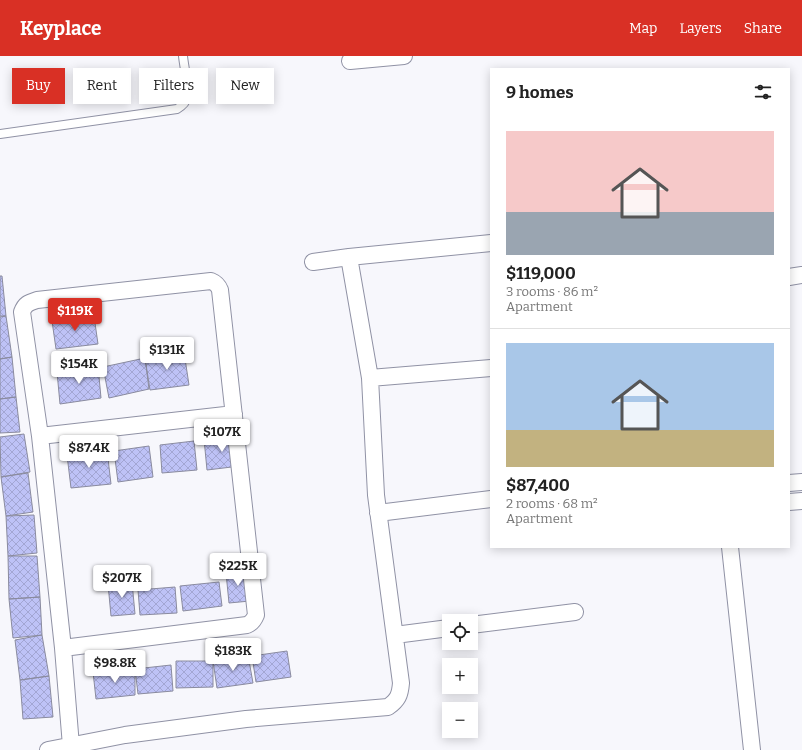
<!DOCTYPE html>
<meta charset="utf-8">
<style>
:root{--surface:#fff;--page:#f6f6f6;--text:#222;--muted:#767676;--line:#e0e0e0;--accent:#d93025}
body{margin:0;font-family:Bitter,serif;background:var(--page);color:var(--text);height:100vh;display:flex;flex-direction:column;font-size:15px;white-space:nowrap}
*{box-sizing:border-box;margin:0}
p{font-size:13px;color:var(--muted)}
.icon{flex:none;width:22px;height:22px;fill:none;stroke:currentColor;stroke-width:2;stroke-linecap:round;stroke-linejoin:round}
.map{position:relative;flex:1;overflow:hidden}
.sheet{position:absolute;left:490px;top:12px;width:300px;height:480px;display:flex;flex-direction:column;background:var(--surface);border-radius:0px;box-shadow:0 2px 10px #0003}
.sheet>*{flex:none}
.top-card{position:absolute;left:12px;top:12px;width:380px;height:36px;display:flex;gap:8px}
.buttons{position:absolute;left:442px;top:558px;display:grid;gap:8px}
.buttons a{display:grid;place-items:center;width:36px;height:36px;border-radius:0px;background:var(--surface);box-shadow:0 2px 10px #0003;font-size:20px}
.price{position:absolute;translate:-50% -34px;padding:0 9px;border-radius:4px;background:#fff;color:#222;font-size:13px;line-height:26px;filter:drop-shadow(0 1px 2px #0008)}
.price::after{content:'';position:absolute;left:50%;top:24px;width:12px;height:9px;margin-left:-6px;background:inherit;clip-path:polygon(0 0,100% 0,50% 100%)}
.price.selected{background:var(--accent);color:#fff}
ul{padding:0;list-style:none}
li{display:grid;align-content:center;gap:8px;height:212px;padding:0 16px}
li+li{border-top:1px solid var(--line)}
li span{display:grid;place-items:center;height:124px;border-radius:0px;color:#555}
li>.icon{margin-inline-start:auto}
span .icon{width:72px;height:72px;fill:#fffc;stroke-width:1}
li b{font-size:17px}
h2{display:flex;justify-content:space-between;align-items:center;height:48px;padding:0 16px;font-size:17px}
.pill{padding:0 14px;border-radius:0px;background:var(--surface);box-shadow:0 2px 10px #0003;font-size:14px;line-height:36px}
.pill.selected{background:var(--accent);color:#fff}
header{display:flex;align-items:center;gap:24px;box-sizing:border-box;height:56px;padding:0 20px;background:var(--accent);color:#fff}
header strong{font-size:19px}
nav{display:flex;gap:22px;margin-inline-start:auto;font-size:14px}
.map>svg:first-child{display:block}
.building{fill:url(#building-cross-hatch);stroke:#8a8b9f}
.lines{fill:none;stroke-linecap:round;stroke-linejoin:round}
.lane-casing{stroke:#9092a5;stroke-width:10}
.street-casing{stroke:#9092a5;stroke-width:18}
.lane{stroke:#fff;stroke-width:8}
.street{stroke:#fff;stroke-width:16}
</style>
<header>
<strong>Keyplace</strong>
<nav><a>Map</a><a>Layers</a><a>Share</a></nav>
</header>
<div class="map">
<svg width="802" height="694" viewBox="0 0 802 694">
<defs>
<pattern id="building-cross-hatch" width="8" height="8" patternUnits="userSpaceOnUse"><rect width="8" height="8" fill="#bec2f6"/><path d="M0 0l8 8M0 8l8-8" fill="none" stroke="#a3a6d3"/></pattern>
</defs>
<rect width="100%" height="100%" fill="#f7f7fc"/>
<path class="building" d="M0 220H2L6 260H0Z
M6 260 12 301 0 303V261Z
M94 260 98 288 56 293 52 265Z
M184 296 189 329 150 334 145 302Z
M12 301 16 341 0 343V303Z
M145 302 149 333 109 342 103 311Z
M98 310 101 342 60 348 57 316Z
M16 341 20 376 0 377V343Z
M24 378 30 416 1 421 0 381Z
M236 379 240 410 207 414 204 383Z
M194 385 197 414 162 417 160 389Z
M149 390 153 421 118 426 114 395Z
M107 394 111 428 71 432 67 399Z
M28 417 33 456 6 460 1 421Z
M34 459 37 497 8 500 6 460Z
M8 500H37L40 541 9 543Z
M247 515 250 545 229 547 226 517Z
M132 526 135 558 111 560 108 528Z
M219 526 222 550 183 555 180 530Z
M175 531 177 557 140 559 138 534Z
M40 541 42 579 13 582 9 543Z
M42 579 49 620 20 624 15 584Z
M287 595 291 621 256 626 252 600Z
M248 599 253 627 217 632 213 605Z
M176 605H213V631L176 632Z
M171 609 173 635 138 638 135 613Z
M135 613V639L96 643 93 616Z
M49 620 53 661 23 663 20 624Z"/>
<g class="lines">
<g class="lane-casing">
<path id="lane" d="M0 78 177 53C182 50 186 47 187 41 189 31 184 11 183 0"/>
</g>
<g class="street-casing">
<path id="street" d="M350 5 404 0
M313 206 349 201 491 187
M789 221 802 219
M370 322 491 312
M40 380 234 358
M789 427 802 426
M789 446 802 445
M378 457 491 443
M730 491 752 694
M471 569 575 556
M395 579 449 572
M63 592 247 569C252 567 254 564 256 559L220 234C218 229 216 227 211 225L37 244C28 247 25 248 22 256L40 380 63 592 71 690
M48 694 125 679 246 663 388 651C398 644 400 639 401 627L376 439 370 322 349 201"/>
</g>
<use href="#lane" class="lane"/>
<use href="#street" class="street"/>
</g>
</svg>
<div class="buttons">
<a><svg class="icon" aria-label="locate" viewBox="0 0 24 24"><circle cx="12" cy="12" r="6"/><path d="M12 2v4M12 18v4M2 12h4M18 12h4"/></svg></a>
<a>+</a>
<a>−</a>
</div>
<b class="price selected" style="left:75px;top:276px">$119K</b>
<b class="price" style="left:167px;top:315px">$131K</b>
<b class="price" style="left:79px;top:329px">$154K</b>
<b class="price" style="left:222px;top:397px">$107K</b>
<b class="price" style="left:89px;top:413px">$87.4K</b>
<b class="price" style="left:238px;top:531px">$225K</b>
<b class="price" style="left:122px;top:543px">$207K</b>
<b class="price" style="left:233px;top:616px">$183K</b>
<b class="price" style="left:115px;top:628px">$98.8K</b>
<div class="top-card">
<a class="pill selected">Buy</a>
<a class="pill">Rent</a>
<a class="pill">Filters</a>
<a class="pill">New</a>
</div>
<section class="sheet">
<h2>9 homes<svg class="icon" aria-label="filters" viewBox="0 0 24 24"><path d="M4 7h16M4 17h16"/><circle cx="9" cy="7" r="2"/><circle cx="15" cy="17" r="2"/></svg></h2>
<ul>
<li><span style="background:linear-gradient(#f6c9c9 65%,#9aa5b1 0)"><svg class="icon" aria-label="home" viewBox="0 0 24 24"><path d="M3 11l9-7 9 7M6 9v11h12V9"/></svg></span><div><b>$119,000</b><p>3 rooms · 86 m²</p><p>Apartment</p></div></li>
<li><span style="background:linear-gradient(#a9c7e8 70%,#c2b280 0)"><svg class="icon" aria-label="home" viewBox="0 0 24 24"><path d="M3 11l9-7 9 7M6 9v11h12V9"/></svg></span><div><b>$87,400</b><p>2 rooms · 68 m²</p><p>Apartment</p></div></li>
</ul>
</section>
</div>
